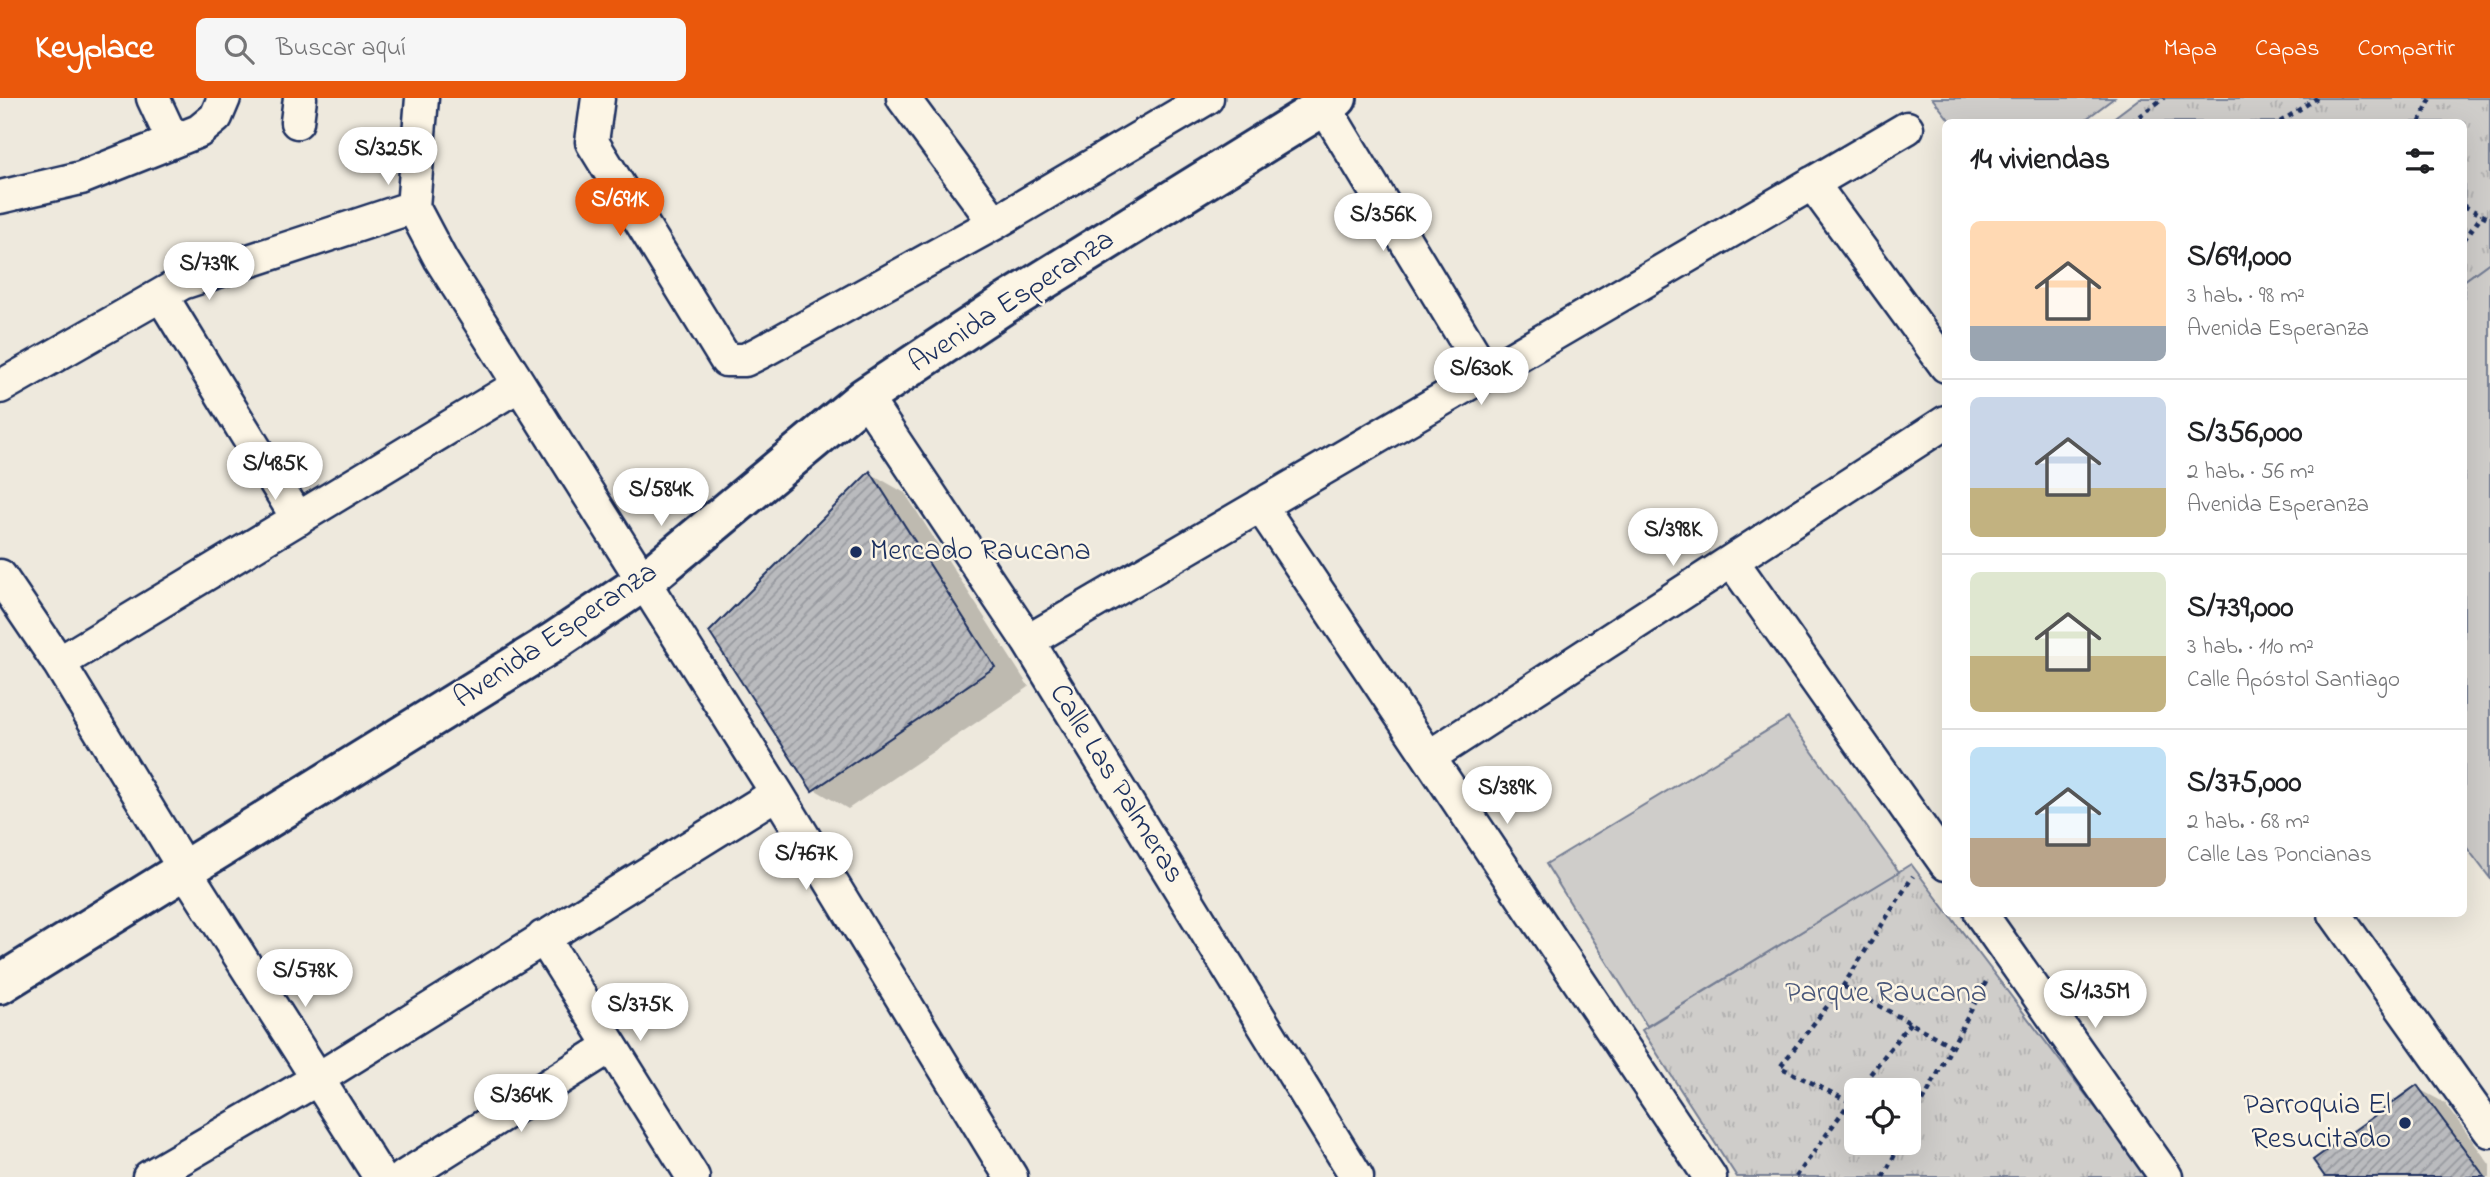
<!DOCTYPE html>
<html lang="es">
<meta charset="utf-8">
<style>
:root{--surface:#fff;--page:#f6f6f6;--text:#202124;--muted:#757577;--line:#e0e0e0;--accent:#ea580c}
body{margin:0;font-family:"Indie Flower",sans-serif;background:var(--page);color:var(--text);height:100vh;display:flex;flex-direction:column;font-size:26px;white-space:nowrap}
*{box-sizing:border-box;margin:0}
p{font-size:23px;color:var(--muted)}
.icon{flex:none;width:38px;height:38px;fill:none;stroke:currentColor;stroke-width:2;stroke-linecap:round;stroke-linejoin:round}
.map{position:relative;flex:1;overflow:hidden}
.drawer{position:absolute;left:1942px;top:21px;width:525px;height:798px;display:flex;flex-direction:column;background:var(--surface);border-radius:10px;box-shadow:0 7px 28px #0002}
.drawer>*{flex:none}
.fabs{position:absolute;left:1844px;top:980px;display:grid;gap:14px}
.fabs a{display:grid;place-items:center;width:77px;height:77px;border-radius:10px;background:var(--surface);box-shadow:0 7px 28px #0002;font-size:35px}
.price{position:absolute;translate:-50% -60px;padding:0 16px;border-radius:24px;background:#fff;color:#222;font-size:23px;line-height:46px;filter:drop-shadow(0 2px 4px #0008)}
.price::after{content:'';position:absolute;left:50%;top:42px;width:21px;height:16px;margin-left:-10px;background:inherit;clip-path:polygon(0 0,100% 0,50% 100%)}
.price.on{background:var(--accent);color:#fff}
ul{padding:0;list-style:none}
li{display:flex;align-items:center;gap:21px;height:175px;padding:0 28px}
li+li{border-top:2px solid var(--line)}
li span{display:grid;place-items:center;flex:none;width:196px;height:140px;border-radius:10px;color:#555}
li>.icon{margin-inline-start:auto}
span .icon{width:84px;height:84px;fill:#fffc;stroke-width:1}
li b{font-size:30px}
h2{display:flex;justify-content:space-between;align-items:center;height:84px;padding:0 28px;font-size:30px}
header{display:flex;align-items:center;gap:42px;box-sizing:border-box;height:98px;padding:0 35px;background:var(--accent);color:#fff}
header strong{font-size:33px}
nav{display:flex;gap:38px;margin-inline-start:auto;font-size:24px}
.search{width:490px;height:63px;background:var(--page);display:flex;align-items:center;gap:18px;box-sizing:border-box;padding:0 24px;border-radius:10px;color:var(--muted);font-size:26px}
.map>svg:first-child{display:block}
.grass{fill:url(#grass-tufts);stroke:#757e94;stroke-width:2;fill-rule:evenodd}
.pitch{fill:#cfcdca;stroke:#757e94;stroke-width:2}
.shadow{fill:#0003}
.building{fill:url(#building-hatch);stroke:#1b2f5e;stroke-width:2}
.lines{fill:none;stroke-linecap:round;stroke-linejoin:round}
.street-casing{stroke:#1b2f5e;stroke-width:37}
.secondary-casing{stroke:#1b2f5e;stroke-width:44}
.path{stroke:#1b2f5e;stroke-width:4.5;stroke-dasharray:5 5;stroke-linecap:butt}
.street{stroke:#fcf5e5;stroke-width:32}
.secondary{stroke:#fcf5e5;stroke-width:38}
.poi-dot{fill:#1b2f5e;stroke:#fcf5e5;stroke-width:2.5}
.labels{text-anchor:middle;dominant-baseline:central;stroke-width:5;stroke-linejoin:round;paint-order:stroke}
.street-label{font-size:30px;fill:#1b2f5e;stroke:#fcf5e5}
.poi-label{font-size:30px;fill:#1b2f5e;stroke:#fcf5e5;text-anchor:start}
.park-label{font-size:30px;fill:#485679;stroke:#fcf5e5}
</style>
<header>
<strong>Keyplace</strong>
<div class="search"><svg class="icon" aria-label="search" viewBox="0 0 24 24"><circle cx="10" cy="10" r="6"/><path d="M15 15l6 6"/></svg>Buscar aquí</div>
<nav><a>Mapa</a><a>Capas</a><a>Compartir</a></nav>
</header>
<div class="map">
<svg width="2490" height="1079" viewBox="0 0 2490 1079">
<defs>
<pattern id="grass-tufts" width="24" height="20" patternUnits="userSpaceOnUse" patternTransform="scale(1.75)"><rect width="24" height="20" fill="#cfcdca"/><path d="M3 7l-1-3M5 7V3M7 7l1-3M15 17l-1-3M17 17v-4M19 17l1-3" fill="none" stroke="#b1b0b0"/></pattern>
<pattern id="building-hatch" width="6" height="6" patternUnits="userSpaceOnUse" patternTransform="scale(1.75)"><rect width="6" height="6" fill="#babbbe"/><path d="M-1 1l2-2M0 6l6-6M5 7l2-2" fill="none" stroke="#96989e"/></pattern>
</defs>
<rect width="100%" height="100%" fill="#eee9dd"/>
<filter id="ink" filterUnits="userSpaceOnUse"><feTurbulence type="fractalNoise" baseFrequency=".0143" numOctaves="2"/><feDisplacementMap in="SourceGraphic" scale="14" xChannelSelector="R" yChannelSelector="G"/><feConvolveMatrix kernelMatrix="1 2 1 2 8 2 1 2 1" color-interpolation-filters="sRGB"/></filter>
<g filter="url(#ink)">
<path class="grass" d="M2140 0H2490V164L2464 183V24H2108Z
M1911 766 2148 1079H1737L1642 932ZM1857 992H1909V1045H1857Z"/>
<path class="pitch" d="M1932 0H2114L2082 24H1951Z
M2490 164V780L2464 746V183Z
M1788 620 1899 774 1647 928 1546 766Z"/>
<path class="shadow" d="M870 375 905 395 1029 589 848 711 814 691Z
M2417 990 2445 1005 2490 1067V1079H2327Z"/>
<path class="building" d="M870 373 995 569 812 693 709 534Z
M2417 987 2485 1079H2325L2313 1062Z"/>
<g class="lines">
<g class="street-casing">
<path id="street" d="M153 0 173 43
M422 0 413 109 441 162 777 695 1011 1079
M598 0 592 44 726 262H745L761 254 995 125 1207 0
M903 0 995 125
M1324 8 1486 276
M297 24 300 0
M1812 85 1946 268
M0 99 81 80 199 33 216 19 224 0
M161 197 298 421
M0 289 182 185 413 109
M865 299 1028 543 1357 1079
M1260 407 1710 1079
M1732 463 1946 766
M0 478 59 565 185 772 380 1079
M1028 543 1907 30
M59 565 519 287
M1429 659 1946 324
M1981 816 2166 1079
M2335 816 2490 1033
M543 839 693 1079
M149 1079 319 980 777 695
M404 1079 611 948"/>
</g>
<g class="secondary-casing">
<path id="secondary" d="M0 886 552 545 643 484 865 299 1003 207 1337 0"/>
</g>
<path class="path" d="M2131 24 2164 0
M2280 24 2317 0
M2420 24 2431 0
M2464 108 2490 121
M2464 142 2482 117
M1843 888 1952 948
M1858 992 1910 925
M1850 1004 1780 969 1843 888 1913 778
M1909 1030 1986 884
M1796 1079 1857 994
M1883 1079 1901 1045"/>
<use href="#street" class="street"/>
<use href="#secondary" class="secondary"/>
</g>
</g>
<g class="poi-dot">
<circle cx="856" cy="454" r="7"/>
<circle cx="2405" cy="1025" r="7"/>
</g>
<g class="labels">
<g class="street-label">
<text transform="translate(1012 204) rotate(-33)">Avenida Esperanza</text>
<text transform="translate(556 538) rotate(-34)">Avenida Esperanza</text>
<text transform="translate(1116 686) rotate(58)">Calle Las Palmeras</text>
</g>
<g class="poi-label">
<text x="870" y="454">Mercado Raucana</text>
<text x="2391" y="1008" text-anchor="end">Parroquia El<tspan x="2391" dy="34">Resucitado</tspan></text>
</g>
<g class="park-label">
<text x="1886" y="896">Parque Raucana</text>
</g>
</g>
</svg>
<div class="fabs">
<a><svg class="icon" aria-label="locate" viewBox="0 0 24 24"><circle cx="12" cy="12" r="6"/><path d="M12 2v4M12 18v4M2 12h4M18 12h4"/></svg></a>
</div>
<b class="price" style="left:388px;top:89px">S/325K</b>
<b class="price on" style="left:620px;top:140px">S/691K</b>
<b class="price" style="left:1383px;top:155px">S/356K</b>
<b class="price" style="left:209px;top:204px">S/739K</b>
<b class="price" style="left:1481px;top:309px">S/630K</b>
<b class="price" style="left:275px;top:404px">S/485K</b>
<b class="price" style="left:661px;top:430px">S/584K</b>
<b class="price" style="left:1673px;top:470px">S/398K</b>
<b class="price" style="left:1507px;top:728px">S/389K</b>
<b class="price" style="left:806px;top:794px">S/767K</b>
<b class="price" style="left:305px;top:911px">S/578K</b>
<b class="price" style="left:2095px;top:932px">S/1.35M</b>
<b class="price" style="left:640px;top:945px">S/375K</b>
<b class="price" style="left:521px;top:1036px">S/364K</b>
<section class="drawer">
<h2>14 viviendas<svg class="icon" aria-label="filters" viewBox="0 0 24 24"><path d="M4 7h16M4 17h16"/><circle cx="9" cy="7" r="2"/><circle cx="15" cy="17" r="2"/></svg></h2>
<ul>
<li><span style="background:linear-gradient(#ffd9b3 75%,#9aa5b1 0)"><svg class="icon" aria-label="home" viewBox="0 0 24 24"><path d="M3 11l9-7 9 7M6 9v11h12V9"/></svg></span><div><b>S/691,000</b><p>3 hab. · 98 m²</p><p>Avenida Esperanza</p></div></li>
<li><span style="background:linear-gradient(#c9d6e8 65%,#c2b280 0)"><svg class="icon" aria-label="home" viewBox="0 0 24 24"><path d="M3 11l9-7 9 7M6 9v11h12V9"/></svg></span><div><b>S/356,000</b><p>2 hab. · 56 m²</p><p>Avenida Esperanza</p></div></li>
<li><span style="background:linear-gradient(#dfe7d0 60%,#c2b280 0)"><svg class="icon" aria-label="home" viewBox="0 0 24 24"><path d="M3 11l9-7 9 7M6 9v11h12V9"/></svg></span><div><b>S/739,000</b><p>3 hab. · 110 m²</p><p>Calle Apóstol Santiago</p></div></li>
<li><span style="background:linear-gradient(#bfe0f5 65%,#b9a48a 0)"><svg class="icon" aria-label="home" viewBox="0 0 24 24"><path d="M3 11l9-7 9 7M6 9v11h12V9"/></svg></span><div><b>S/375,000</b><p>2 hab. · 68 m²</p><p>Calle Las Poncianas</p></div></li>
</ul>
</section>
</div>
